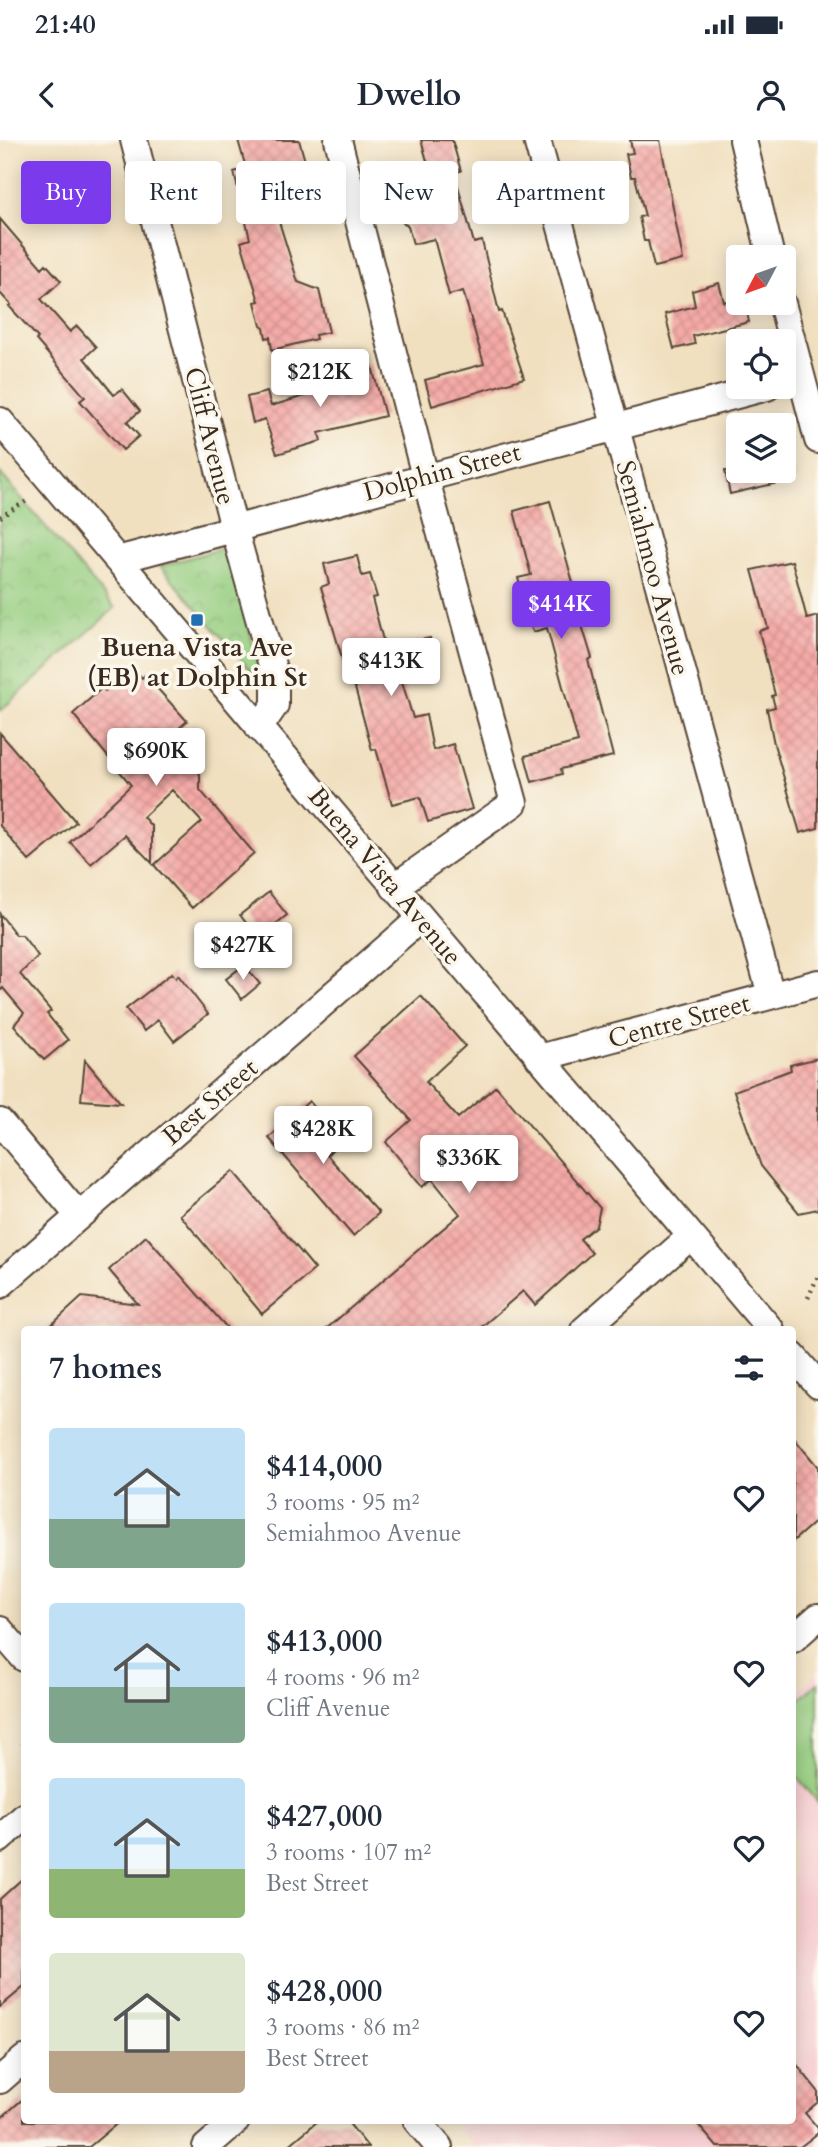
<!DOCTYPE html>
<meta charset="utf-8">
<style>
:root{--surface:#fff;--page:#f2f2f3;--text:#1f2937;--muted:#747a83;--accent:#7c3aed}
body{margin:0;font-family:Cardo,serif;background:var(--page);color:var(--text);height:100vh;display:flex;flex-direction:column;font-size:26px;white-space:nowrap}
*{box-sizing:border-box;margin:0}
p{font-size:23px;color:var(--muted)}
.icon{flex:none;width:38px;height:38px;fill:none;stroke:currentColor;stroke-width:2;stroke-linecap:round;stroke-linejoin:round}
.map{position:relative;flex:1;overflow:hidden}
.panel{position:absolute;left:21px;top:1186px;width:775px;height:798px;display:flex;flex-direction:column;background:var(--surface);border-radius:7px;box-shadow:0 4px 18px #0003}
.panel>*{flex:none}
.banner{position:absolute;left:21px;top:21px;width:777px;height:63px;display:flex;gap:14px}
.needle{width:46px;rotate:229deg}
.buttons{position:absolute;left:726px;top:105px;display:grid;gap:14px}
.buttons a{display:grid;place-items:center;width:70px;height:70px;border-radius:7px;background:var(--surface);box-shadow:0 4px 18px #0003;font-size:35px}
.price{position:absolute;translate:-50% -60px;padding:0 16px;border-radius:7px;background:#fff;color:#222;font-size:23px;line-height:46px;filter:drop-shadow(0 2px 4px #0008)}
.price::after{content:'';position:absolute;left:50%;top:42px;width:21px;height:16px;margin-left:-10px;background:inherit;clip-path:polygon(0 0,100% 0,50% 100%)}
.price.on{background:var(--accent);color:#fff}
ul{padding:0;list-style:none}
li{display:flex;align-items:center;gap:21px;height:175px;padding:0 28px}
li span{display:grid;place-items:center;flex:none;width:196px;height:140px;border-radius:7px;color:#555}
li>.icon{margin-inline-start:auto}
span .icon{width:84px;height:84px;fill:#fffc;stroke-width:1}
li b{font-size:30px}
h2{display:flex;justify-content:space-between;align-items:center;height:84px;padding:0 28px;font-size:30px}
.tag{padding:0 24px;border-radius:7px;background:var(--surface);box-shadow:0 4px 18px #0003;font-size:24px;line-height:63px}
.tag.on{background:var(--accent);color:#fff}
.status{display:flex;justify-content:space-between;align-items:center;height:49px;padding:0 35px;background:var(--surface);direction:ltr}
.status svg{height:19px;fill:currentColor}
header{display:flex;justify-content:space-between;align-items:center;height:91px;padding:0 28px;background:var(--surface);font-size:32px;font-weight:800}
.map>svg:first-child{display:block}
.built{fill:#f7cfd2}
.green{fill:#95cd80;stroke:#687c4f;stroke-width:2}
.park{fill:url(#park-crowns);stroke:#687c4f;stroke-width:2}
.building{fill:url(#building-cross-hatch)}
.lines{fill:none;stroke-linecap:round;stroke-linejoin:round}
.minor-casing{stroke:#564536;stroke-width:30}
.path{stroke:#564536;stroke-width:4.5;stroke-dasharray:2 5;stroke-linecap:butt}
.minor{stroke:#fff;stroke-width:26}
.poi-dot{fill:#1f6fb2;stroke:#fbf7ec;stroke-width:2.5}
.labels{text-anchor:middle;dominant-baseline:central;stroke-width:7;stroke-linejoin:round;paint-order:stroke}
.street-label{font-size:26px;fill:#3b2a1e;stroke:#fbf7ec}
.poi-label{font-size:26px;font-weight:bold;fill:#3b2a1e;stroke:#fbf7ec}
</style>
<div class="status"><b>21:40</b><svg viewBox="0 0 49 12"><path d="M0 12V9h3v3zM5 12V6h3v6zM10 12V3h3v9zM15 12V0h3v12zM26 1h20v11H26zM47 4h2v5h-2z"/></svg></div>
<header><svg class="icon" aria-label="back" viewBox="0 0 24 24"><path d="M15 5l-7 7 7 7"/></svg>Dwello<svg class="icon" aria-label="person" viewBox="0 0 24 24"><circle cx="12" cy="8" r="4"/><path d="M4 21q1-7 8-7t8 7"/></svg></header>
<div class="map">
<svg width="818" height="2007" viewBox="0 0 818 2007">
<defs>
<pattern id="park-crowns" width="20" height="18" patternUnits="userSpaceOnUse" patternTransform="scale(1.75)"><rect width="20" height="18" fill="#95cd80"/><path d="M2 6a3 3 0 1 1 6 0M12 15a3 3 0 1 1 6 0" fill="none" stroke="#81b06e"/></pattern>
<pattern id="building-cross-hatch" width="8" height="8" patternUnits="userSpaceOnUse" patternTransform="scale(1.75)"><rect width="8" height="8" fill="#f4aaa7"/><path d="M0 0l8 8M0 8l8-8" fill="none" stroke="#d2928f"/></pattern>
</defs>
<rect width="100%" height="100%" fill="#fbf7ec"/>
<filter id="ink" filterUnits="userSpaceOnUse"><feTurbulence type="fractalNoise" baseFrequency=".0143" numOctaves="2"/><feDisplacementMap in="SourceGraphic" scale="14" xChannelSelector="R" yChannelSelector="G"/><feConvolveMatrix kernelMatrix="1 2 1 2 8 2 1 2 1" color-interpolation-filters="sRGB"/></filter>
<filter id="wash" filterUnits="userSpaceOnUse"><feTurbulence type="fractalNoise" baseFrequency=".00686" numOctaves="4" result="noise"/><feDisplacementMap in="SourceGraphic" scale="28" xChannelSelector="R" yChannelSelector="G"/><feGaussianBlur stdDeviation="1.57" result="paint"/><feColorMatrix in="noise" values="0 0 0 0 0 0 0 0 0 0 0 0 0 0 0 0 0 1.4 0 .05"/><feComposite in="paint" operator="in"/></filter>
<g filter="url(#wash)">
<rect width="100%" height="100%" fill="#f1e0c0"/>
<path class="built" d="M818 1533V2007H475L453 1981H793V1555Z"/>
<path class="green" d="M818 1543V1662L793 1632V1565Z"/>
<path class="park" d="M0 333 115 468 0 571Z
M228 407 264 546 160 426Z"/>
<g id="blocks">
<path class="building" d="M238 0H299L311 42 302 45 306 61 275 69 298 142 319 150 329 192 315 195 316 199 272 210 270 197 266 198 264 188 261 186 255 162 259 161 241 102 250 99 234 32 246 28Z
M421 0H452L461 31 454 32 474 103 482 101 499 172 502 171 524 238 432 266 425 240 484 224 463 151 449 155 434 99 413 104 408 86 402 82 406 76 401 59 435 49Z
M630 0H660L683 120 654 127 648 101H644L639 77 645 76 635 37H631L626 14 633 13Z
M0 79 42 128 46 124 61 141 41 159 70 192 77 186 96 207 84 218 114 255 122 249 140 271 127 282 139 296 123 310 80 261 85 257 36 200 38 198 9 166 11 165 0 153Z
M719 143 724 162 738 158V163H745L749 182 693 196 695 204 674 209 665 174 695 166 692 151Z
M371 223 385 276 319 293 321 301 277 314 265 279 253 283 247 257 267 252 271 266 318 252 314 240Z
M725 331H794L795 339 730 354Z
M550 361 583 478 580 479 592 518 588 520 613 616 561 629 562 634 532 642 525 616 578 602 547 488 533 492 518 438 531 435 514 371Z
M357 416 362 436 370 434 377 457 372 458 385 508 430 498 434 514 397 525 413 578 426 575 433 610 453 604 472 669 428 682 420 657 392 664 376 609 372 610 352 537 348 538 321 447 329 444 324 424Z
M792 421 807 479 818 476V688L800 693 774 604 767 569 775 567 772 556 775 555 759 491 768 488 752 430Z
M132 527 142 538 145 535 187 581 173 594 195 617 194 627 200 634V650L254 713 192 768 154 725 202 682 172 650 143 677 152 687V723L125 695 91 724 70 702 131 645 73 574 102 548 105 551Z
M0 593 76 682 29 721 0 686Z
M269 752 287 775 258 798 240 775Z
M0 774 16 795H22L38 816 20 834 51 871 47 874 68 900 44 920 14 885 24 873 3 848 0 851Z
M244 825 260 844 242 859 226 839Z
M172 833 176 838 178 835 208 874 174 901 158 880 144 891 126 869Z
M421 856 465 906 426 942 458 978 496 946 600 1068 596 1086 580 1099 592 1113 535 1165 523 1151 478 1190H325L460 1074 432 1039 422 1047 386 1002 411 980 354 916Z
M818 918V1069L799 1073 761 1026 734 951 791 930 790 925Z
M85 920 121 963 81 960Z
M309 961 342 999 327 1015 379 1073 353 1096 269 998Z
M233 1031 315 1129 262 1174 180 1075Z
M146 1096 229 1190H46L82 1157 138 1164 109 1130Z
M793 1297 818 1327V1379L793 1401Z
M24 1737V1847L0 1867V1759Z
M793 1920 818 1951V1962L805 1973 818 1988V1993L800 2007H717L695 1981H793Z
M24 1958V1981H120L89 2007H0V1979Z
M318 1981H347L368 2007H287Z"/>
</g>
</g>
<g filter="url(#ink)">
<use href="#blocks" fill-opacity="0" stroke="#564536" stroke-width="2"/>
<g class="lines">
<g class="minor-casing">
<path id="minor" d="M134 0 234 388 275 536V565L259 588
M338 0 425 336 514 663 394 747
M537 0 771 855
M743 0 771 117
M782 163 818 300
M0 281 771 1190
M117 420 767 247
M539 918 818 843
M0 982 79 1076
M0 1145 421 778
M584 1190 691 1096
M793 1216 818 1245
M0 1490 24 1518
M793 1499 818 1477
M0 1699 24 1677
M0 1940 24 1919
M417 1981 439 2007
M206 2007 236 1981"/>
</g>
<path class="path" d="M0 377 30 359
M808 1158 818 1136
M21 1602H24"/>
<use href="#minor" class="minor"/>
</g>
</g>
<rect class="poi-dot" x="190" y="473" width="14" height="14" rx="3.5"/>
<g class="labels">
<g class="street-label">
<text transform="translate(210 296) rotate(76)">Cliff Avenue</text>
<text transform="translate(442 332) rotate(-15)">Dolphin Street</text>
<text transform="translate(653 428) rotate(75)">Semiahmoo Avenue</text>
<text transform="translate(385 736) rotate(50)">Buena Vista Avenue</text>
<text transform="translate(679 881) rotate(-15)">Centre Street</text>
<text transform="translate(210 962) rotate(-41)">Best Street</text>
</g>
<g class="poi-label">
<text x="197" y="507">Buena Vista Ave<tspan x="197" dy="30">(EB) at Dolphin St</tspan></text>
</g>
</g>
</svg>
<div class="buttons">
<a><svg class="needle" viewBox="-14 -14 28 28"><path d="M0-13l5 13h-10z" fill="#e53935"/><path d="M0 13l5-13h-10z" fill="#747a83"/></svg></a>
<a><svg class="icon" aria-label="locate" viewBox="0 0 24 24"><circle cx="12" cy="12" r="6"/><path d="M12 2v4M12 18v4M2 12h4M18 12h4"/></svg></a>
<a><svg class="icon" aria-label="layers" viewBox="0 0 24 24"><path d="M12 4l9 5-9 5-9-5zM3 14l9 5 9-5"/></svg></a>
</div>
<b class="price" style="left:320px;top:269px">$212K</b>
<b class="price on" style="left:561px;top:501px">$414K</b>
<b class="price" style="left:391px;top:558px">$413K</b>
<b class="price" style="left:156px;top:648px">$690K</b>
<b class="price" style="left:243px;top:842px">$427K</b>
<b class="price" style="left:323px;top:1026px">$428K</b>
<b class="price" style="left:469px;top:1055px">$336K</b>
<div class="banner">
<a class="tag on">Buy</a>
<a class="tag">Rent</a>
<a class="tag">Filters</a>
<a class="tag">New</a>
<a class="tag">Apartment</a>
</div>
<section class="panel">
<h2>7 homes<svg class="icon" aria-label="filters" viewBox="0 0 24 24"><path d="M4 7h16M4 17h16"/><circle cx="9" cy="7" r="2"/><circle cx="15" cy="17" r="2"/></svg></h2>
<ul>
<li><span style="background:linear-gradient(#bfe0f5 65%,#7fa58c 0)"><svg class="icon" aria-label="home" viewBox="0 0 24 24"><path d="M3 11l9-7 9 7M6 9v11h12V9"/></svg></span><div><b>$414,000</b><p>3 rooms · 95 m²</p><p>Semiahmoo Avenue</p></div><svg class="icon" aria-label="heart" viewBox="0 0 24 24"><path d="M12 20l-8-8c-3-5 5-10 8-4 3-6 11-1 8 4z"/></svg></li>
<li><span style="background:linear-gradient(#bfe0f5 60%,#7fa58c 0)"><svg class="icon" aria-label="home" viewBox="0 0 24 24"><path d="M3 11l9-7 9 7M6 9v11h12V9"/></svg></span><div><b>$413,000</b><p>4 rooms · 96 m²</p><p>Cliff Avenue</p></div><svg class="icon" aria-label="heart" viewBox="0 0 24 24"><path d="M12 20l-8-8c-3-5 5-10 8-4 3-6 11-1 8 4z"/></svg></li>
<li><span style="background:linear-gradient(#bfe0f5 65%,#8fb573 0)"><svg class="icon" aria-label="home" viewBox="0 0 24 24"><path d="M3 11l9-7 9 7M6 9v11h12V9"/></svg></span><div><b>$427,000</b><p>3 rooms · 107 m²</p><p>Best Street</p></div><svg class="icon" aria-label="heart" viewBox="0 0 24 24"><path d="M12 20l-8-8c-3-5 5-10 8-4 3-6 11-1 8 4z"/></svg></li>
<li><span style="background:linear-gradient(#dfe7d0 70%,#b9a48a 0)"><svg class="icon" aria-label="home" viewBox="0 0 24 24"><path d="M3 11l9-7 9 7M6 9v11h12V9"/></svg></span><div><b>$428,000</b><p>3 rooms · 86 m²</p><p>Best Street</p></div><svg class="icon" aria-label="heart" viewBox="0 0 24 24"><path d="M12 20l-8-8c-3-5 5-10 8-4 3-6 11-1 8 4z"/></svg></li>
</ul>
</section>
</div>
